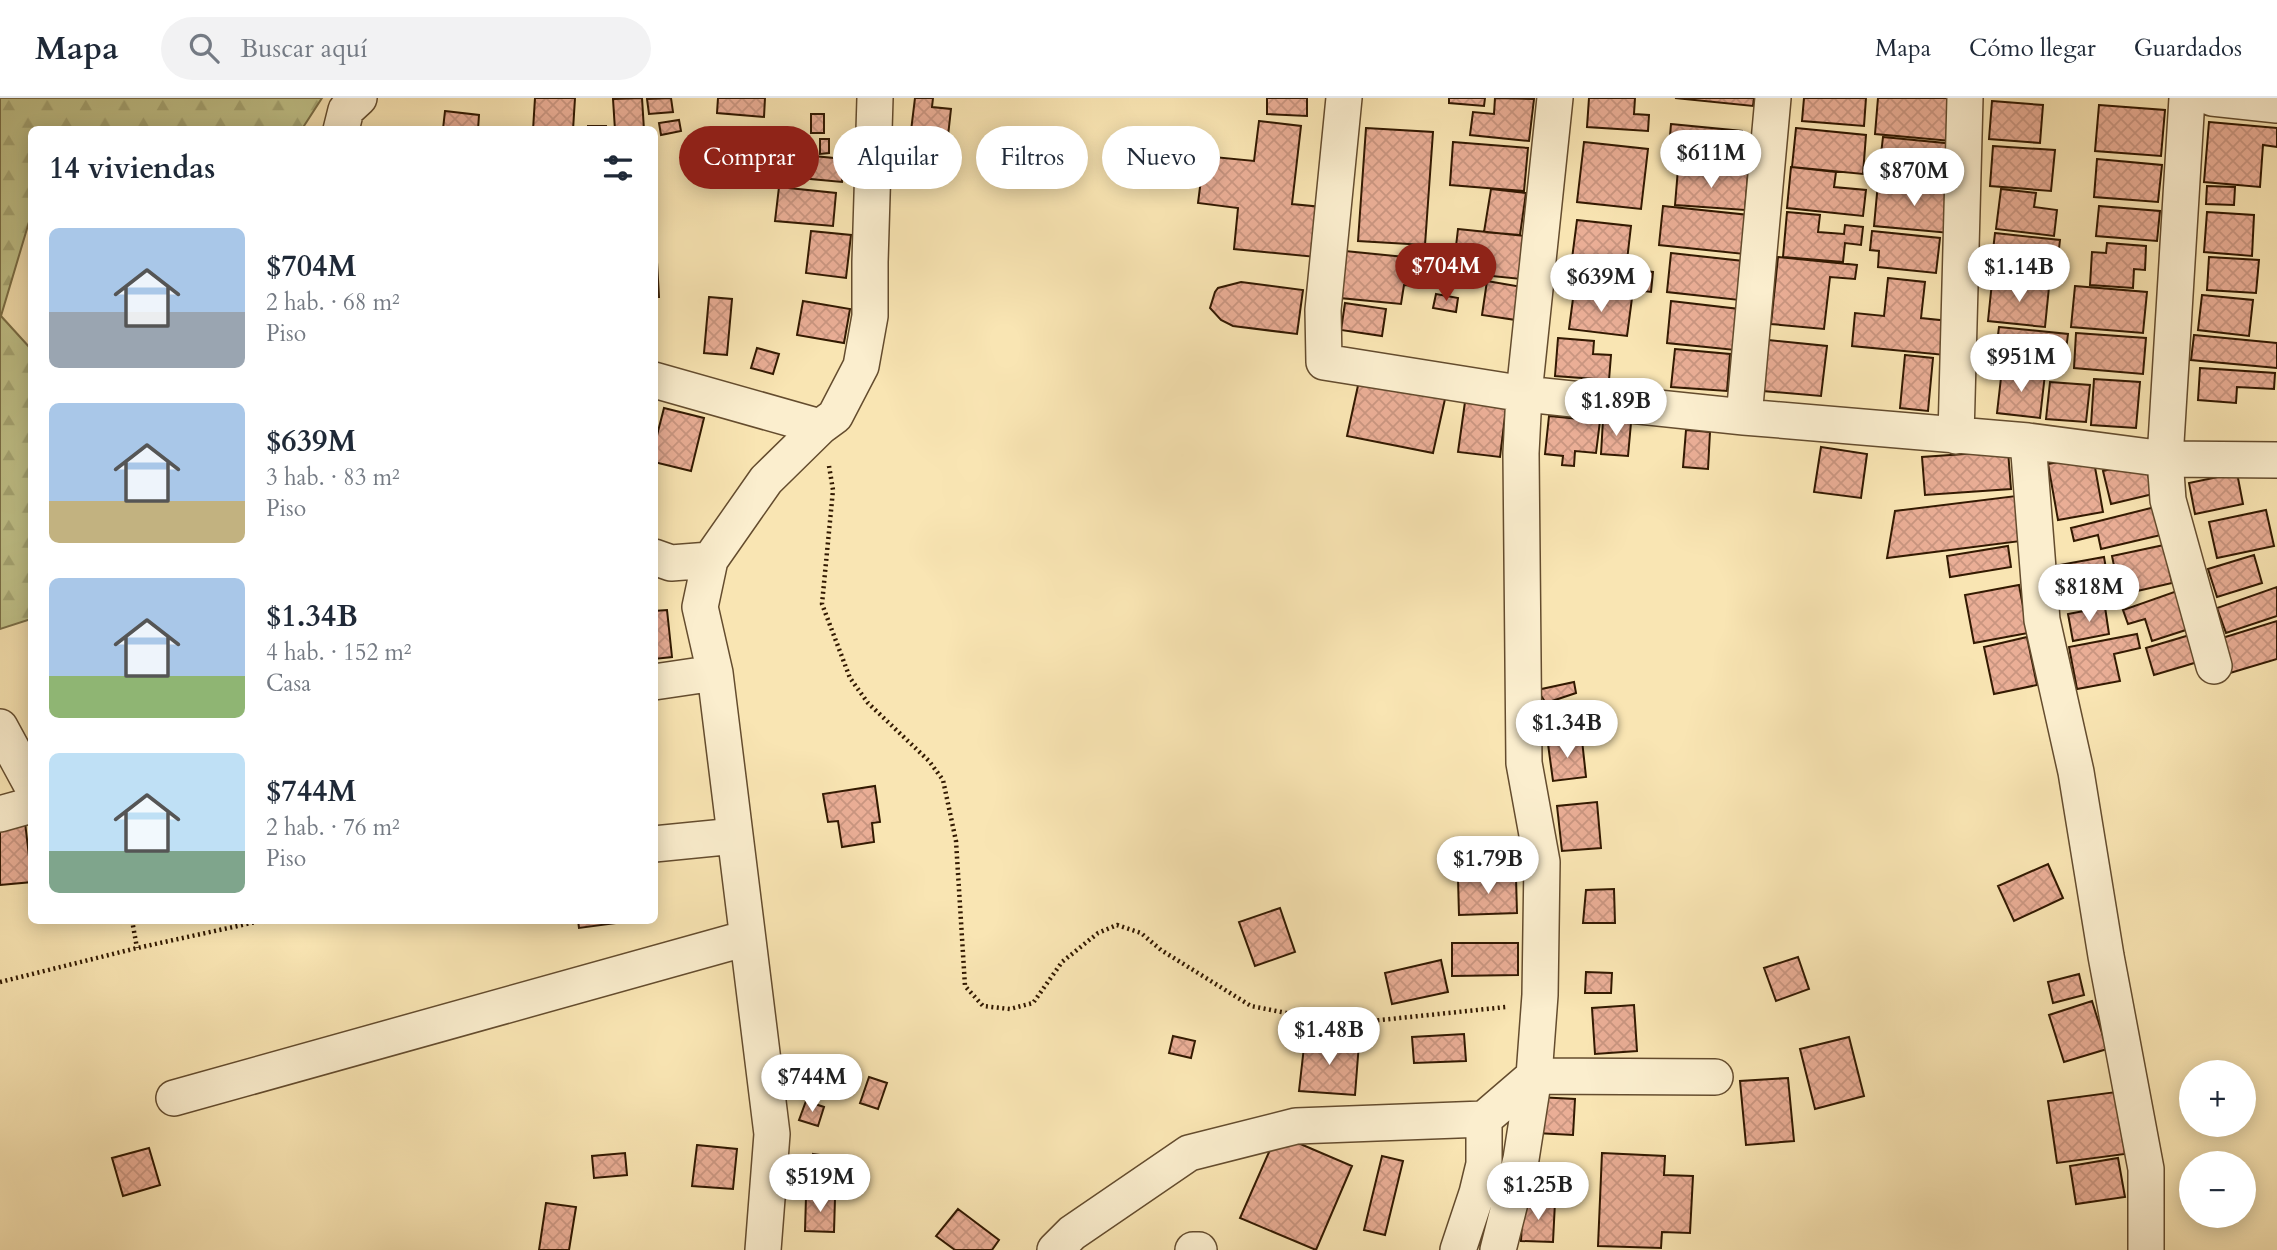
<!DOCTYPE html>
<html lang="es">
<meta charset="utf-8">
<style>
:root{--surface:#fff;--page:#f2f2f3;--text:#1f2937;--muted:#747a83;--line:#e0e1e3;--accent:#8f2418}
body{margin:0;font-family:Cardo,serif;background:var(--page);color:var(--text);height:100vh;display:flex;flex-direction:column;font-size:26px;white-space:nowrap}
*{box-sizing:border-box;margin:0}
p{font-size:23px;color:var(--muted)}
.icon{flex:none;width:38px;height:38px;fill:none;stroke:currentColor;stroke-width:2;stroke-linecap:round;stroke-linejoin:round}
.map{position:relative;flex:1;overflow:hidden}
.drawer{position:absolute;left:28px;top:28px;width:630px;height:798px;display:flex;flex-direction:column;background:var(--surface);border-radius:10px;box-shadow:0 4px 18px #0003}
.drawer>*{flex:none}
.hud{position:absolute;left:679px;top:28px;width:665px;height:63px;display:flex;gap:14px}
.controls{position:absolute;left:2179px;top:962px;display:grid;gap:14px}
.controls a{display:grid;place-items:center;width:77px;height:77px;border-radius:50%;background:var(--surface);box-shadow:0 4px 18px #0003;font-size:35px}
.price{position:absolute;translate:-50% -60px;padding:0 16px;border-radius:24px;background:#fff;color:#222;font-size:23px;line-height:46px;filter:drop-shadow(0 2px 4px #0008)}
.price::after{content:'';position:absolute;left:50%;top:42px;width:21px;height:16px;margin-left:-10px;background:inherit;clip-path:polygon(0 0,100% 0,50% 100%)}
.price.current{background:var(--accent);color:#fff}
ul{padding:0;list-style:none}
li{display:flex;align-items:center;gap:21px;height:175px;padding:0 21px}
li span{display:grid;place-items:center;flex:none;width:196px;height:140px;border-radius:10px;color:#555}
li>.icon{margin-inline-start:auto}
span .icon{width:84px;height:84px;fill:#fffc;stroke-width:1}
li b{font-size:30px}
h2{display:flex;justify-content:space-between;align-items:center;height:84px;padding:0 21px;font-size:30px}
.chip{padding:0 24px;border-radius:32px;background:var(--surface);box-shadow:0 4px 18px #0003;font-size:24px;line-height:63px}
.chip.current{background:var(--accent);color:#fff}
header{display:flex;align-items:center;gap:42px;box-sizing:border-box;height:98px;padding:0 35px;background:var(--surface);border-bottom:2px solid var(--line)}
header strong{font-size:33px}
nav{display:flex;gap:38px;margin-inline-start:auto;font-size:24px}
.search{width:490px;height:63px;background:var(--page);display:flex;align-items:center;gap:18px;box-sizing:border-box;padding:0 24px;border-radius:38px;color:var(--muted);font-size:26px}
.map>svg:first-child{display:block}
.forest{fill:url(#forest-firs);stroke:#7a6e46;stroke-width:2}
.building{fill:url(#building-cross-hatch);stroke:#321901;stroke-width:2}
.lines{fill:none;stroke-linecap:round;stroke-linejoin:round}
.minor-casing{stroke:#644c2e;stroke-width:38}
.path{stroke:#321901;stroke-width:4.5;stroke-dasharray:2 3.5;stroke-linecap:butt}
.minor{stroke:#fbeece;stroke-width:35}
</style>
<header>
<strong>Mapa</strong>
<div class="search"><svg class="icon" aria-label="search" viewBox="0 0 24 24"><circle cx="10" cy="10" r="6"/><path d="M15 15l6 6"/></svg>Buscar aquí</div>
<nav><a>Mapa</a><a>Cómo llegar</a><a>Guardados</a></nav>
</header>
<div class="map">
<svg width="2277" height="1152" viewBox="0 0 2277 1152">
<defs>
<pattern id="forest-firs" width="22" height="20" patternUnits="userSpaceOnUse" patternTransform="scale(1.75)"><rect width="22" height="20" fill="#c1c38a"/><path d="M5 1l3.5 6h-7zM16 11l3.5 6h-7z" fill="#a6a775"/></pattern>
<pattern id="building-cross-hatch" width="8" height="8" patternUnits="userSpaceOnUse" patternTransform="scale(1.75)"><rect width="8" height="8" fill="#eaae96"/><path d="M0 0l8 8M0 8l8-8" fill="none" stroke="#c99580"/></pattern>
</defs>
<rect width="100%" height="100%" fill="#f9e5b3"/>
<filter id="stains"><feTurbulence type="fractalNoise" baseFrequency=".00286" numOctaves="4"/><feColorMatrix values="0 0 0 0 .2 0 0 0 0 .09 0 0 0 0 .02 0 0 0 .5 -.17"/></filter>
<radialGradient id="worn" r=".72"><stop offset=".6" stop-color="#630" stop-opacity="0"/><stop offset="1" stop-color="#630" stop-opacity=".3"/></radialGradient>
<path class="forest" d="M0 0H322L302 31 32 32 31 122 29 124 1 218 31 251V521L0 531Z"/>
<path class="building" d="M535 0H575L573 32H533Z
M642 0 644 32H615L613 1Z
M671 0 673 14 649 16 647 1Z
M718 0H765L764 19 717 15Z
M915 0H933L932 9 951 11 947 47 928 45 925 69 907 66Z
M1267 0H1307V18L1267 16Z
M1449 0H1485L1484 8 1449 5Z
M1495 0 1534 1 1529 43 1470 37 1473 14 1494 16Z
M1589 0H1635L1634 16 1649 17 1648 33 1587 29Z
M1675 0H1754L1753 8Z
M1804 0H1866L1864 28 1802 23Z
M1878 0H1956L1951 43 1875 36Z
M1992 3 2043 7 2040 45 1989 41Z
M2099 7 2165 12 2161 58 2095 53Z
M445 13 479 17 478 32H428V30L443 31Z
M811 16H824V35H811Z
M679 22 681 33 661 37 659 25Z
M1259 23 1301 28 1292 106 1322 109 1316 159 1234 151 1238 110 1198 105 1204 58 1254 63Z
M2209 24 2277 30V49L2263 47 2260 89 2204 84Z
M1671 26 1742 33 1738 69 1668 62Z
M588 28H606V32H588Z
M1366 30 1433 34 1425 147 1358 143Z
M1796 30 1866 37 1863 76 1792 69Z
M1883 39 1955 46 1952 72 1880 65Z
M820 41H829V55L820 56Z
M1453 44 1528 50 1524 93 1450 87Z
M1584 44 1648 51 1641 111 1577 104Z
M1993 48 2055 52 2051 93 1990 88Z
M803 57 844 61 842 84 800 80Z
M2097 61 2162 67 2158 104 2094 99Z
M1791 69 1836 74 1834 89 1866 92 1863 118 1787 110Z
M1678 71 1748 76 1745 112 1675 107Z
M1878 85 1954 92 1950 135 1874 128Z
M2207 88 2235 89 2234 107 2206 106Z
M779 89 836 95 833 128 775 123Z
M1491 91 1526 95 1520 137 1484 134Z
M2001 91 2036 95 2034 109 2057 112 2054 138 1996 131Z
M1663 108 1749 117 1744 156 1659 147Z
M2099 108 2160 113 2157 143 2096 138Z
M1787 114 1820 117 1818 134 1844 136 1845 127 1863 129 1861 147 1845 145 1843 164 1783 159Z
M2207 114 2254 117 2252 158 2204 154Z
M1577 122 1631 128 1626 171 1653 174 1651 194 1569 184Z
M1458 131 1525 138 1521 181 1453 174Z
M811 133 851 137 846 180 806 175Z
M1872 133 1940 140 1936 175 1878 169 1879 153 1870 152Z
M1995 135 2060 142 2055 185 1990 179Z
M2107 145 2146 148 2145 172 2134 171 2133 190 2090 187 2092 154 2106 155Z
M1345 153 1425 161 1422 189 1404 187 1401 206 1340 200Z
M1671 155 1743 163 1739 202 1667 194Z
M1778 159 1857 167 1855 181 1830 179 1824 231 1771 226Z
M2209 159 2259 162 2256 195 2207 192Z
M654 164H657L659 199H654Z
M1888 180 1925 184 1921 220 1949 223 1945 257 1852 248 1855 215 1884 218Z
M1487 183 1522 189 1516 222 1482 217Z
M1241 184 1303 192 1297 236 1233 228 1221 222 1210 210 1215 194 1218 190Z
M1992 184 2049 189 2045 229 1988 223Z
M2075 188 2147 194 2143 235 2071 229Z
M1574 193 1632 200 1627 238 1569 231Z
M1436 196 1458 200 1456 214 1433 210Z
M2202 197 2253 202 2249 238 2198 232Z
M709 199 732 201 727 257 704 255Z
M803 203 850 211 844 245 797 237Z
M1671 203 1739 211 1735 252 1667 245Z
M1345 205 1386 211 1382 238 1341 232Z
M1999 229 2068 236 2065 260 1996 252Z
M2076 235 2146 240 2143 276 2074 270Z
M2194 237 2277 245V270L2191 262Z
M1558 240 1594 243 1593 256 1611 257 1609 282 1555 278Z
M1768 242 1827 248 1821 298 1763 293Z
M757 250 779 256 773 276 751 270Z
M1675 251 1730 256 1727 293 1671 289Z
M1905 257 1933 260 1928 313 1900 310Z
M2200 270 2275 275 2274 291 2237 289 2236 305 2198 302Z
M2002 271 2045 276 2040 320 1997 315Z
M2094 281 2140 284 2136 330 2091 327Z
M1359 283 1445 301 1433 355 1347 338Z
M2050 284 2090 287 2086 324 2046 321Z
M1465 304 1506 310 1500 359 1458 354Z
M664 310 704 320 691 373 654 364V349Z
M1549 318 1600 323 1596 355 1575 353 1574 368 1562 367 1563 358 1545 356Z
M1603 322 1631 325 1628 358 1601 356Z
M1686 332 1710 334 1708 371 1683 369Z
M1821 349 1867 356 1861 400 1814 394Z
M2008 353 2011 391 1925 397 1922 359Z
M2093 358 2103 414 2058 422 2048 366Z
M2144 363 2153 396 2111 406 2103 373Z
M2237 375 2243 406 2195 416 2189 385Z
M2016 398 2021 443 1887 460 1895 413Z
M2159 408 2165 436 2101 451 2098 437 2074 443 2071 430Z
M2266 412 2274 448 2217 460 2209 424Z
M2164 447 2172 485 2120 497 2112 458Z
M2008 448 2011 469 1950 479 1947 458Z
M2254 457 2262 485 2217 499 2208 471Z
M2104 459 2111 500 2061 509 2054 468Z
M2019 487 2028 535 1974 545 1965 497Z
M2277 489V518L2226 535 2217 510Z
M2180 492 2192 530 2152 543 2145 521 2128 526 2123 512Z
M2105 509 2109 536 2073 543 2068 516Z
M667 512 672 559 654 561V513Z
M2277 523V561L2230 575 2219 541Z
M2137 536 2140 550 2114 556 2120 583 2077 591 2069 549Z
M2193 536 2201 563 2154 577 2146 550Z
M2027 539 2037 587 1994 596 1984 549Z
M1574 584 1576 595 1546 605 1537 592Z
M1582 642 1586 679 1553 683 1548 646Z
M875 688 880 724 872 725 874 744 842 749 838 723 828 724 823 696Z
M1597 704 1601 750 1562 753 1557 708Z
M25 724 32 784 0 787V727Z
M2048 766 2063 800 2014 823 1998 788Z
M1516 779 1517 815 1459 817 1458 781Z
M1614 791 1615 825H1583L1586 792Z
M1280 810 1295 854 1255 868 1239 824Z
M578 822H623L624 824 579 830Z
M1452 845H1518V877L1452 878Z
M1798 859 1809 891 1776 903 1764 870Z
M1441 862 1448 894 1392 906 1385 875Z
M1586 874 1612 875 1611 895H1585Z
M2079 876 2084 897 2053 905 2048 884Z
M2092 903 2107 951 2064 964 2049 917Z
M1634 907 1637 953 1595 956 1592 910Z
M1464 936 1466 963 1414 965 1412 939Z
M1173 938 1195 943 1191 960 1169 955Z
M1849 939 1864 998 1815 1011 1800 951Z
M1305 940 1359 945 1355 997 1299 993Z
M869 979 887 985 878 1011 860 1005Z
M1788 980 1794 1043 1746 1047 1740 983Z
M2116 994 2125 1056 2057 1065 2048 1003Z
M1537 999 1575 1001 1573 1037 1536 1035Z
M806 1003 824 1009 818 1028 799 1022Z
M1277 1036 1352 1068 1316 1152 1240 1120Z
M697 1047 737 1051 733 1091 692 1088Z
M149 1050 160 1087 123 1098 112 1060Z
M625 1055 627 1077 594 1080 592 1058Z
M1602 1055 1665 1058 1664 1077 1693 1078 1690 1135 1662 1134 1661 1150 1598 1148Z
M813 1056 856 1062 851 1094 808 1087Z
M1382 1058 1403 1063 1385 1137 1364 1132Z
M2118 1060 2125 1099 2076 1106 2070 1068Z
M806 1099 835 1100 834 1134 805 1133Z
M1523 1103 1555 1104 1553 1144 1521 1143Z
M546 1105 576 1109 569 1152H539Z
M958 1111 999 1142 992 1152H955L936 1138Z"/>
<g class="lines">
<g class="minor-casing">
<path id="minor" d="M1344 0 1323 212 1324 264 1524 296 1744 319 2028 343 2165 361 2277 362
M2187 0 2165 361 2168 402 2214 568
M2212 0 2277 7
M341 32 346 12 359 0
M654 282 820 329
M1744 319 1773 0
M1956 338 1965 0
M2028 343 2042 522 2076 674 2106 858 2146 1071V1152
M654 459 671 465 710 462
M654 584 715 575
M0 629 32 688
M0 716 32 707
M654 746 735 738
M174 1000 747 840
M763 1152 772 1036 715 575 700 509 710 462 766 382 820 329 835 318 861 268 870 218V164L875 0
M1055 1152 1072 1135 1189 1055 1296 1028 1484 1021 1534 978 1715 979
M1193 1152H1199
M1458 1152 1477 1095 1484 1066V1021
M1498 1152 1521 1061 1534 978 1540 897 1542 764 1524 665 1521 355 1524 296 1555 0"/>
</g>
<path class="path" d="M829 368 833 392 822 506 850 580 868 605 929 663 943 682 956 743 965 888 983 908 1010 911 1033 905 1062 864 1098 835 1117 827 1141 835 1161 852 1251 908 1342 926 1506 909
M132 822 137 850
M0 884 137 850 265 822"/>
<use href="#minor" class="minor"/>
</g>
<rect width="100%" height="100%" filter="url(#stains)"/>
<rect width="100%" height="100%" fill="url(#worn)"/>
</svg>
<div class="controls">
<a>+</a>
<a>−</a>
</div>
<b class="price" style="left:1711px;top:92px">$611M</b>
<b class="price" style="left:1914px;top:110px">$870M</b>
<b class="price current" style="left:1446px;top:205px">$704M</b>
<b class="price" style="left:2019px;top:206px">$1.14B</b>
<b class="price" style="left:1601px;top:216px">$639M</b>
<b class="price" style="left:2021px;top:296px">$951M</b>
<b class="price" style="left:1616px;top:340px">$1.89B</b>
<b class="price" style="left:2089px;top:526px">$818M</b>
<b class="price" style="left:1567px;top:662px">$1.34B</b>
<b class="price" style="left:1488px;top:798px">$1.79B</b>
<b class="price" style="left:1329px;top:969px">$1.48B</b>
<b class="price" style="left:812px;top:1016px">$744M</b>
<b class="price" style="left:820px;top:1116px">$519M</b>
<b class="price" style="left:1538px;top:1124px">$1.25B</b>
<div class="hud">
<a class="chip current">Comprar</a>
<a class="chip">Alquilar</a>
<a class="chip">Filtros</a>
<a class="chip">Nuevo</a>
</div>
<section class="drawer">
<h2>14 viviendas<svg class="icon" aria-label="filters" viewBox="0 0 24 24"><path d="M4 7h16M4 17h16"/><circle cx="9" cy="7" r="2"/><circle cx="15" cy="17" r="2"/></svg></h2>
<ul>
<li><span style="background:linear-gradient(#a9c7e8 60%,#9aa5b1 0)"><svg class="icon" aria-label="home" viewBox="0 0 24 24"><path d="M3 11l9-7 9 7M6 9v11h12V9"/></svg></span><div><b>$704M</b><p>2 hab. · 68 m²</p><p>Piso</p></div></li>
<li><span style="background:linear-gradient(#a9c7e8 70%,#c2b280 0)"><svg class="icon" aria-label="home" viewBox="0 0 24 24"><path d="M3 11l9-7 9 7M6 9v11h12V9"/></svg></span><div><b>$639M</b><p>3 hab. · 83 m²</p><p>Piso</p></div></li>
<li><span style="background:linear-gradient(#a9c7e8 70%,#8fb573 0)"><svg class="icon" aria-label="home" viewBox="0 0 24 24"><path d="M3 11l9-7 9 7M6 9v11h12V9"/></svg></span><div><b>$1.34B</b><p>4 hab. · 152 m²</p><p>Casa</p></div></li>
<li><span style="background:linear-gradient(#bfe0f5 70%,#7fa58c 0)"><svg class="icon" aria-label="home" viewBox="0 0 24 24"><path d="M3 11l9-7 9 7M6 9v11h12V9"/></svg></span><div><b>$744M</b><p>2 hab. · 76 m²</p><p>Piso</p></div></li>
</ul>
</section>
</div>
